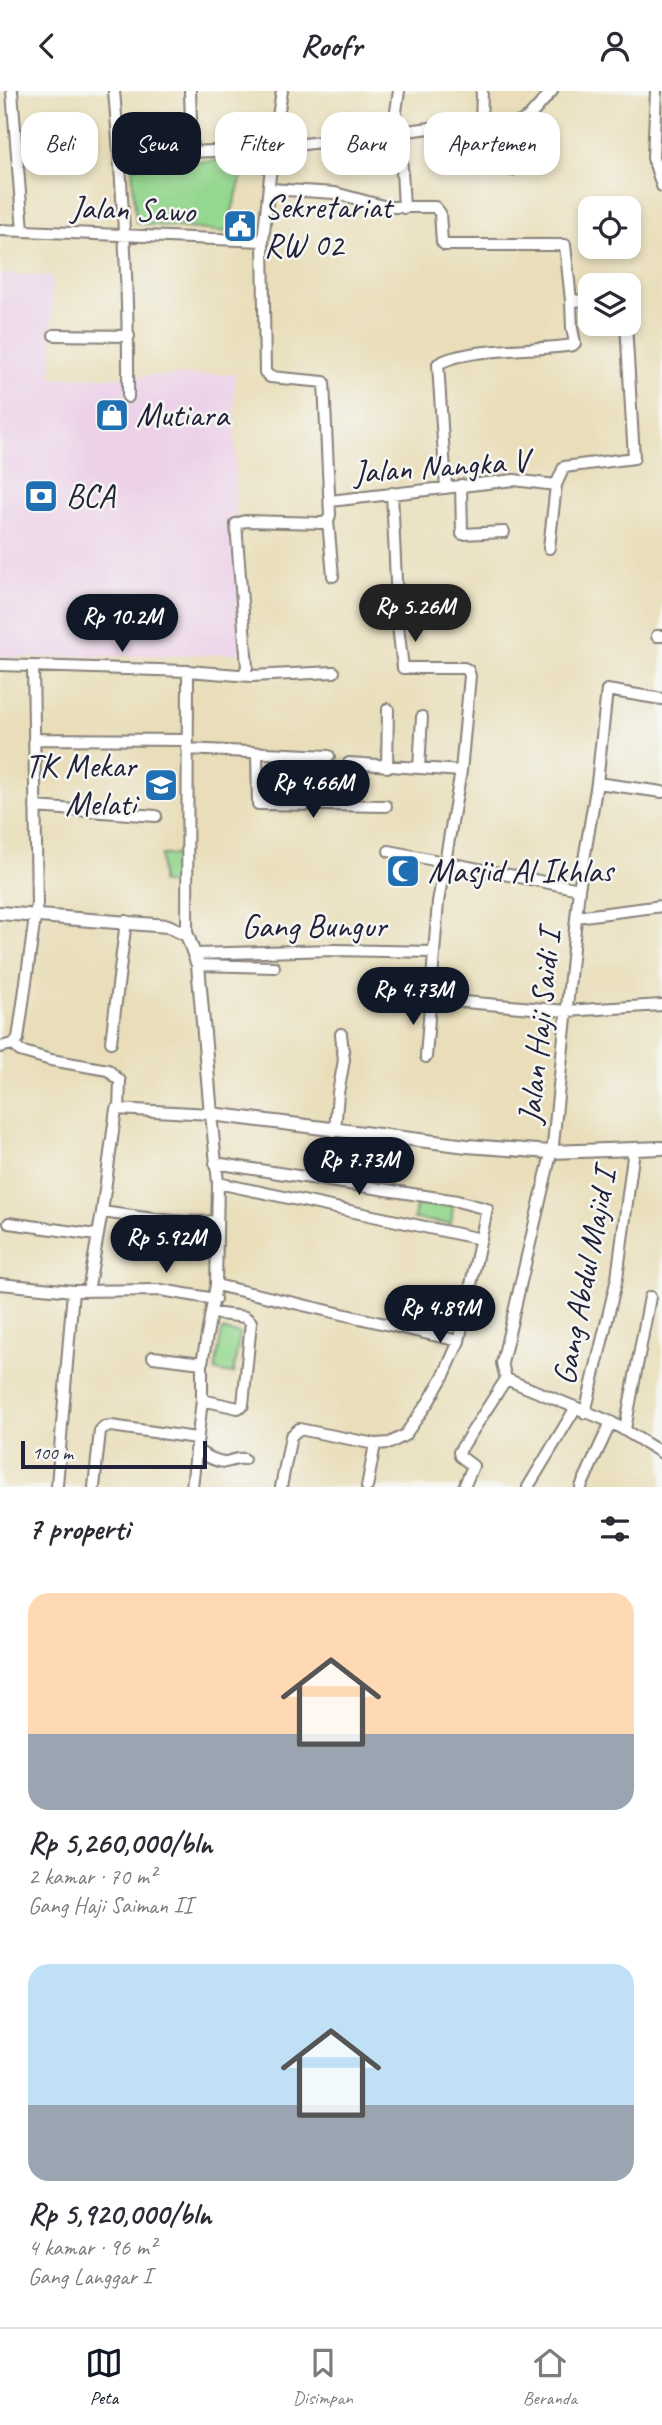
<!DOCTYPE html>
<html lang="id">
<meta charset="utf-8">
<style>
:root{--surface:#fff;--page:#f7f7f7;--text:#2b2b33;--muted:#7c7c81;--line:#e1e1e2;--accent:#111827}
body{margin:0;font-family:Caveat,sans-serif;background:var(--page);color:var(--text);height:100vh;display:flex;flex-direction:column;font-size:26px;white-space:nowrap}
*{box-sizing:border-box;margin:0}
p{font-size:23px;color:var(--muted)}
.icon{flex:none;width:38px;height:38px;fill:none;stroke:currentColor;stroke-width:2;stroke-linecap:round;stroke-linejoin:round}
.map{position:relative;height:1396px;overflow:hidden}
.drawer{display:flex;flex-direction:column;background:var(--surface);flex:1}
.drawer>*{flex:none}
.guide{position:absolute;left:21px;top:21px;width:621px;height:63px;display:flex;gap:14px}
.tools{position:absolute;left:578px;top:105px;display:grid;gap:14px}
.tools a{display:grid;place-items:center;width:63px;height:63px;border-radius:14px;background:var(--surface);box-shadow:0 4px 10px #0003;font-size:35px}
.scale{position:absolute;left:21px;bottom:18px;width:186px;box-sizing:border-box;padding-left:7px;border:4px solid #22223b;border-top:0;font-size:19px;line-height:24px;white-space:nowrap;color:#22223b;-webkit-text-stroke:5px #f6f6f2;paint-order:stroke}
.price{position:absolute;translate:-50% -60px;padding:0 16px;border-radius:24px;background:var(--accent);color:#fff;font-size:23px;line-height:46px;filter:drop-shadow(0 2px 4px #0008)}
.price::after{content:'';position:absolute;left:50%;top:42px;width:21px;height:16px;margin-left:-10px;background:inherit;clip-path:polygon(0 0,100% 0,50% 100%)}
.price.on{background:#222;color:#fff}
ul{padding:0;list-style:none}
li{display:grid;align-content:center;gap:14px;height:371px;padding:0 28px}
li span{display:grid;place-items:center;height:217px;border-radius:21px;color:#555}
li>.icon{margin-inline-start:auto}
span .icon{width:126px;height:126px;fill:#fffc;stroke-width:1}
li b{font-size:30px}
h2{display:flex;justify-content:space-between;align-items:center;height:84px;padding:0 28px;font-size:30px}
.pill{padding:0 24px;border-radius:21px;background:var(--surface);box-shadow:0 4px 10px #0003;font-size:24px;line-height:63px}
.pill.on{background:var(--accent);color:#fff}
header{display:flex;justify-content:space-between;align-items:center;height:91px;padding:0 28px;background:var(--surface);font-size:32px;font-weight:700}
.tab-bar{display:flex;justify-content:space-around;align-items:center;height:98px;border-top:2px solid var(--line);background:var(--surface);font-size:19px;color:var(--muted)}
.tab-bar a{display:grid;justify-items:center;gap:4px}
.tab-bar .on{color:var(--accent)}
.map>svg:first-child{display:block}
.built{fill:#ecd1e9}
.green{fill:#94d78e;stroke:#5b7c64;stroke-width:2}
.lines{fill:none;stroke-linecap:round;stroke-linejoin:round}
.minor-casing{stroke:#86807a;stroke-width:14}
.tertiary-casing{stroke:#86807a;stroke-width:16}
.minor{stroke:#fff;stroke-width:10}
.tertiary{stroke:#fff;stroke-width:12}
.labels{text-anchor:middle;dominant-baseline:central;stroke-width:5;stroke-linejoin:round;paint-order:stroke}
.poi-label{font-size:33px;fill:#22223b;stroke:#f6f6f2;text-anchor:start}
.street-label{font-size:33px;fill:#22223b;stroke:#f6f6f2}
</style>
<header><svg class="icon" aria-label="back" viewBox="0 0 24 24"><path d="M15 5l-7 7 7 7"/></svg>Roofr<svg class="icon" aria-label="person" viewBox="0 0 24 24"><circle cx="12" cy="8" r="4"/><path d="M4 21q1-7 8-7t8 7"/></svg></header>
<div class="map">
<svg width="662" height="1396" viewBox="0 0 662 1396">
<rect width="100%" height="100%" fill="#f6f6f2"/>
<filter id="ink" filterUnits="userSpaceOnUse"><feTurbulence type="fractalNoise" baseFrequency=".0143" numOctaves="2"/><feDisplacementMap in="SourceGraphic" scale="14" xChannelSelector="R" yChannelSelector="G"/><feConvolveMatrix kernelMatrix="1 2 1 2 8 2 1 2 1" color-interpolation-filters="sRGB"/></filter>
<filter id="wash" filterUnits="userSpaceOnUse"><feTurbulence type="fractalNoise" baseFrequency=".00686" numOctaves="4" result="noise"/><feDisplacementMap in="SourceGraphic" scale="28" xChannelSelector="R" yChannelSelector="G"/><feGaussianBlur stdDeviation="1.57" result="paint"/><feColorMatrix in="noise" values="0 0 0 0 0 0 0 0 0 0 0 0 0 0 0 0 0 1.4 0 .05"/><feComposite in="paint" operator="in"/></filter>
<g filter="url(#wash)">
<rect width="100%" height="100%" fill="#e9deb9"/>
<path class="built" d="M0 183 52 185V287L235 283 236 451 245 551 237 563 0 567Z"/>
<path class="green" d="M247 67 226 141 136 132 132 76Z
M161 764H179V792H161Z
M417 1109 453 1113 451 1133 414 1128Z
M222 1239 240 1243 233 1283 215 1280Z"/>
</g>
<g filter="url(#ink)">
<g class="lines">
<g class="minor-casing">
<path id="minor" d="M12 0 23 140
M114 0C123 102 129 204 128 306
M190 0 192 61
M656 0 653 67 662 95
M511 34 512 79
M481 35 482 0
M393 41 399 0
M400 41 404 117
M120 68 192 61 273 57 446 35 516 33 529 26 552 0
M270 98 335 102 387 116H435L440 122 442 151 445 154H565L571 209 590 210
M0 139 263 150
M54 244 129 245
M461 394 462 443 504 441
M446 397 438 273C466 256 539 260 573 254L575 252 572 237 571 210
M392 402 398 535 403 577H464L468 579 470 585 461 680 438 811 426 966
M330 410 514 389 556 394
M328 430 333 485
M549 457 556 394 564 376 634 367 626 233
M657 545H662
M0 574 188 580 251 585 334 581
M244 583 247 576 236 433 245 430 322 432 328 430 330 424 324 291 270 286 265 281 263 150 273 57 282 0
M662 608 607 599 597 692 579 798 553 1054 502 1272 506 1288 611 1331 662 1362
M34 648 186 649
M187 658 329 665
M257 662 258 713 386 715
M349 672 461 680
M387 676 388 618
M419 677 422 626
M597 692 662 701
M35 716 156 725
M389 760 579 798
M576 826 662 815
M187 844 188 580
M195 863 333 859 434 861
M198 874 274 876
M431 908 566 920 662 914
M111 951 126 830
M13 953 20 960 51 969 108 979 120 990 119 1018
M0 956 13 953 18 948 37 812 33 576
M335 1040 338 1002 344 969 341 943
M215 1072 457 1110 487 1118 459 1250 445 1282 429 1310 405 1344 390 1352 375 1353 299 1338 291 1345 281 1396
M218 1092 481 1148
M102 1121 116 1018 211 1023 218 1092 216 1194 202 1272V1309L192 1396
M9 1132 96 1144
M0 1193 73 1200 161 1199 215 1208
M216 1194 459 1250
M88 1200 102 1121C140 1126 179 1133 217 1130
M153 1266 202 1272
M202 1309 238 1317 243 1314 251 1231 245 1226 212 1222
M585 1322 617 1187 634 1058
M625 1338 650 1206
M195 1359C204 1363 214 1371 225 1371 232 1370 236 1367 244 1368
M57 1394 73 1200
M94 1396 100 1340 104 1336 111 1335 196 1347
M367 1396 375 1353
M464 1396 473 1375 460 1365 459 1361 506 1288
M528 1396 575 1318
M581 1396 611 1331"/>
</g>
<g class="tertiary-casing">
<path id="tertiary" d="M0 822 168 835 187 844 198 874 211 1023 467 1055 551 1061 662 1057"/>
</g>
<use href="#minor" class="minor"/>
<use href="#tertiary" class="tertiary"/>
</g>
</g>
<defs>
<g id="civic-square" transform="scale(1.75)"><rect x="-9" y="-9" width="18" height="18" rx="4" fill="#1f6fb2" stroke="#f6f6f2"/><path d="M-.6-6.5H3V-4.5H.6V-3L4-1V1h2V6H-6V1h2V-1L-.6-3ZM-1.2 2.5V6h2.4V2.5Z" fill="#fff"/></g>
<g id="shop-square" transform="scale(1.75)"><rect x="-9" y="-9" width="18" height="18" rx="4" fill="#1f6fb2" stroke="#f6f6f2"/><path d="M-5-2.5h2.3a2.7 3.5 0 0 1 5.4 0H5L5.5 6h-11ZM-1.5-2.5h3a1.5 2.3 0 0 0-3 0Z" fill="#fff"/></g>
<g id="bank-square" transform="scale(1.75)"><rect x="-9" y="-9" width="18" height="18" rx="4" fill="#1f6fb2" stroke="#f6f6f2"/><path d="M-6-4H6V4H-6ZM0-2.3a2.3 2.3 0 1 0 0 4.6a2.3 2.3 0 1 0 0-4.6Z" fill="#fff"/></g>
<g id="school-square" transform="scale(1.75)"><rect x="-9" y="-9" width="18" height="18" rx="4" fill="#1f6fb2" stroke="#f6f6f2"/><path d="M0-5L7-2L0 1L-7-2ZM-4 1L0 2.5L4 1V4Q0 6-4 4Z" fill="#fff"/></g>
<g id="mosque-square" transform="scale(1.75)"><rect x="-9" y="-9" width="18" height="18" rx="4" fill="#1f6fb2" stroke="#f6f6f2"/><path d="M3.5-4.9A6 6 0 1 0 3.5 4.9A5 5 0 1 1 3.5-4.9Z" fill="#fff"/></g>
</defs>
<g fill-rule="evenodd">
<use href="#civic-square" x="240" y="135"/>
<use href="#shop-square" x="112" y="324"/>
<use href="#bank-square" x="41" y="405"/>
<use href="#school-square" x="161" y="694"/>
<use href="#mosque-square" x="403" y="780"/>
</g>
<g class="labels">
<g class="poi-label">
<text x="264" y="116">Sekretariat<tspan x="264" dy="38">RW 02</tspan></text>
<text x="136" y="324">Mutiara</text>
<text x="66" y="405">BCA</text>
<text x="136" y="675" text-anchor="end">TK Mekar<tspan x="136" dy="38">Melati</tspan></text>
<text x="428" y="780">Masjid Al Ikhlas</text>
</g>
<g class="street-label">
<text transform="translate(133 118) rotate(2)">Jalan Sawo</text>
<text transform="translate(441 375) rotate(-4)">Jalan Nangka V</text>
<text x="314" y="835">Gang Bungur</text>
<text transform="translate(539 936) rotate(-84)">Jalan Haji Saidi I</text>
<text transform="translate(584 1186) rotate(-79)">Gang Abdul Majid I</text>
</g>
</g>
</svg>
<div class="tools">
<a><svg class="icon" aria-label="locate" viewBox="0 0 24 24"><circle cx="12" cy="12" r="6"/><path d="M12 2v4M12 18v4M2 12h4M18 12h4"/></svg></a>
<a><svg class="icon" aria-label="layers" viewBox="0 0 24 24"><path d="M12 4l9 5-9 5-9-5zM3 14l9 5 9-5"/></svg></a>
</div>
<div class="scale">100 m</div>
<b class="price on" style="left:415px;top:553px">Rp 5.26M</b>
<b class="price" style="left:122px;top:563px">Rp 10.2M</b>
<b class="price" style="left:313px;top:729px">Rp 4.66M</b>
<b class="price" style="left:413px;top:936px">Rp 4.73M</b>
<b class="price" style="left:359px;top:1106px">Rp 7.73M</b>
<b class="price" style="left:166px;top:1184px">Rp 5.92M</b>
<b class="price" style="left:440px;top:1254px">Rp 4.89M</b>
<div class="guide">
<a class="pill">Beli</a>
<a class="pill on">Sewa</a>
<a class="pill">Filter</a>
<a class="pill">Baru</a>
<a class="pill">Apartemen</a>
</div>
</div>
<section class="drawer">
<h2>7 properti<svg class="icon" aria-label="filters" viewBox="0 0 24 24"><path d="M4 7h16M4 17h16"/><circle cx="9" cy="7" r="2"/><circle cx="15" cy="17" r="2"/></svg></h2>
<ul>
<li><span style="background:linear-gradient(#ffd9b3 65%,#9aa5b1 0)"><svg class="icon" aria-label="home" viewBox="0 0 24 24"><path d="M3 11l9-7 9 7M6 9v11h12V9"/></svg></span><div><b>Rp 5,260,000/bln</b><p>2 kamar · 70 m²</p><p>Gang Haji Saiman II</p></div></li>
<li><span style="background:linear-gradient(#bfe0f5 65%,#9aa5b1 0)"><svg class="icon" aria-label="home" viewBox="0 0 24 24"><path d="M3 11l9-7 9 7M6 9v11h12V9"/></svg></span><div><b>Rp 5,920,000/bln</b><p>4 kamar · 96 m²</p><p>Gang Langgar I</p></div></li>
</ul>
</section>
<nav class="tab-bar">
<a class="on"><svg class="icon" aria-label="map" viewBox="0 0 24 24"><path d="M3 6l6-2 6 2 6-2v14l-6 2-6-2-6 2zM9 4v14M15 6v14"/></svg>Peta</a>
<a><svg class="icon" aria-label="saved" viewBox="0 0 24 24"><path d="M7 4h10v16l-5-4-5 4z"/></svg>Disimpan</a>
<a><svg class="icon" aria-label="home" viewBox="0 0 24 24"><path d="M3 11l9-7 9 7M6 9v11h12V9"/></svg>Beranda</a>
</nav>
